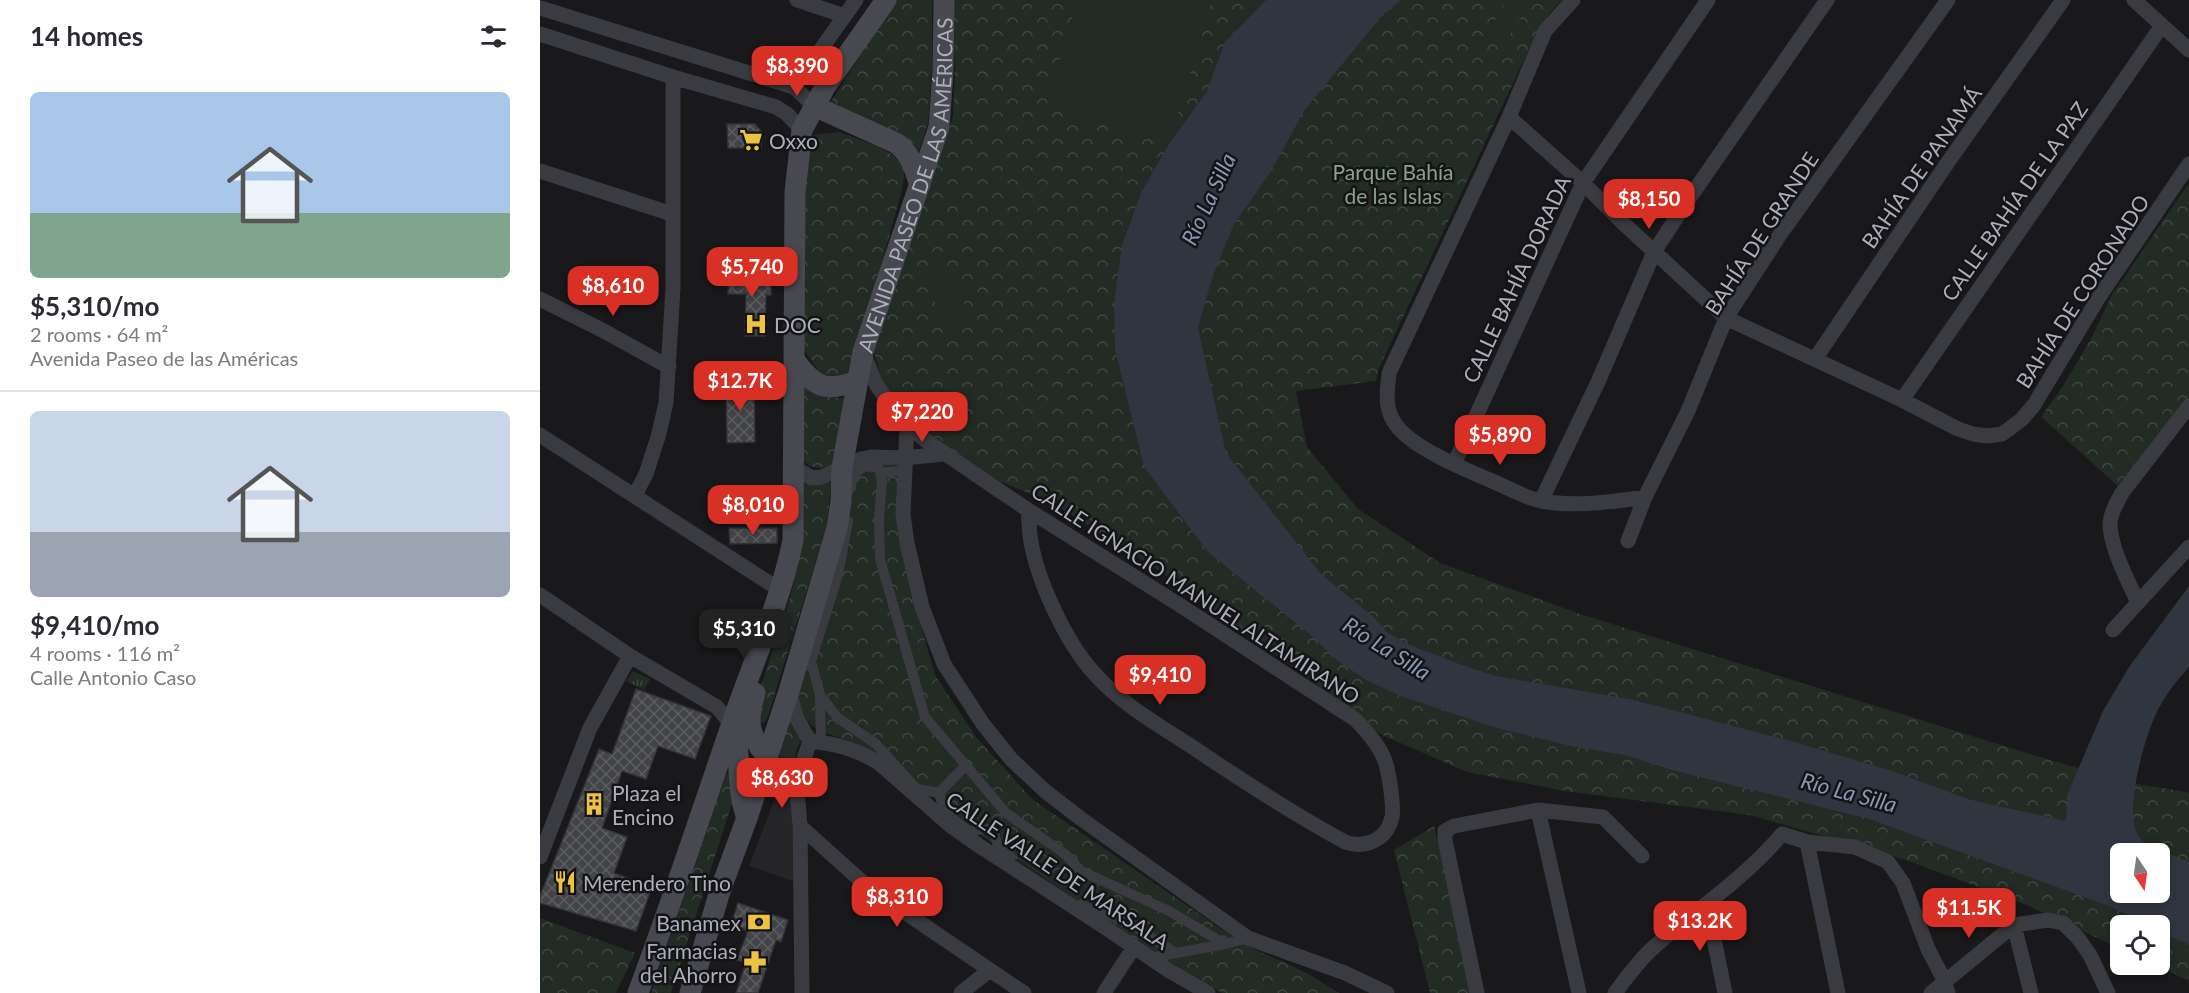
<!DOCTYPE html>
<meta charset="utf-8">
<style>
:root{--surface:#fff;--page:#f2f2f3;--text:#2b2b33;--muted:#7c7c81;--line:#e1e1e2;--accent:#d93025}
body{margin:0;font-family:Lato,sans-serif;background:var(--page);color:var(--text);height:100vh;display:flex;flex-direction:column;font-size:22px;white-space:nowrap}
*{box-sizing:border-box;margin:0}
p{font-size:20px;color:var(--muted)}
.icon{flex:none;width:33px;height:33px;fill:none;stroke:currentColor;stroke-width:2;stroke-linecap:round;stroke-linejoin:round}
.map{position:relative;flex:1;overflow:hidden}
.panel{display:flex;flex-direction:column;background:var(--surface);width:540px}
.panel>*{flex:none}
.needle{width:39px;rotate:167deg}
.controls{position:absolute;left:1570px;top:843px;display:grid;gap:12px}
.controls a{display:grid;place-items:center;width:60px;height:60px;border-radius:9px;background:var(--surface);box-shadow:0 3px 9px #0003;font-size:30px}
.price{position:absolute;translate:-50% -51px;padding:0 14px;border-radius:12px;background:var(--accent);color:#fff;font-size:20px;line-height:39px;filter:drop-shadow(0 2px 3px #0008)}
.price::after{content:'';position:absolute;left:50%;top:36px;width:18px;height:14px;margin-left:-9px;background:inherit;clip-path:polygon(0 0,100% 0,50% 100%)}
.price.active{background:#222;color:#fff}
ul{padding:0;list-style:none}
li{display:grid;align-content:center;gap:12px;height:318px;padding:0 30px}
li+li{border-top:2px solid var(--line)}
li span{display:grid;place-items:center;height:186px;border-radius:9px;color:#555}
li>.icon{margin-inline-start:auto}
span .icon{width:108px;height:108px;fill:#fffc;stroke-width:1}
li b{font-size:26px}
h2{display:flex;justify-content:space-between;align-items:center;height:72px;padding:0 30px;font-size:26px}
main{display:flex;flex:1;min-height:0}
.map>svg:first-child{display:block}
.built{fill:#252528}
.grass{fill:url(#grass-tufts)}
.forest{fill:url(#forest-crowns);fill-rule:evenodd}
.pitch{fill:#232b25}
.water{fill:#2f363f;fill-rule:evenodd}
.building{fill:url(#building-cross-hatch);stroke:#333337;stroke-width:1.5}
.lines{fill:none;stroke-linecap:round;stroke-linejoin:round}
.pedestrian{stroke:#3a3b40;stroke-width:10}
.minor{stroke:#3a3b40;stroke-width:15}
.secondary{stroke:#484950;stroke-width:21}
.labels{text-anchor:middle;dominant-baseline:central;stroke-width:5;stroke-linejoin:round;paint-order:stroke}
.poi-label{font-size:21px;fill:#acafba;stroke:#141416;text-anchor:start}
.street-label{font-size:21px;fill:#acafba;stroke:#141416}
.park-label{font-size:21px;fill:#84a589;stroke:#141416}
.water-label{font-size:22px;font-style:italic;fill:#8499b4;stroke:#141416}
</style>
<main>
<section class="panel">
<h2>14 homes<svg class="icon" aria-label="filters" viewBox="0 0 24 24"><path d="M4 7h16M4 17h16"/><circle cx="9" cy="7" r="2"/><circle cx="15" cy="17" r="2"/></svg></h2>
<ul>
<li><span style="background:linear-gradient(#a9c7e8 65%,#7fa58c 0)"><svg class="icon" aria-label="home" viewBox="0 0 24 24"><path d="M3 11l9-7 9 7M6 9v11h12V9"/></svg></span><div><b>$5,310/mo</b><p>2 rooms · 64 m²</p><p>Avenida Paseo de las Américas</p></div></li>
<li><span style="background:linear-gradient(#c9d6e8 65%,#9aa5b1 0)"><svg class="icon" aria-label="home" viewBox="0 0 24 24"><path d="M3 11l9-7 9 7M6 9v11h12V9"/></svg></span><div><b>$9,410/mo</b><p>4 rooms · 116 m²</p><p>Calle Antonio Caso</p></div></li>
</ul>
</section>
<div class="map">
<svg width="1649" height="993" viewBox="0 0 1649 993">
<defs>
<pattern id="grass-tufts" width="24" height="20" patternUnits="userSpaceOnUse" patternTransform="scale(1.5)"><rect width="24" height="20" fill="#232b25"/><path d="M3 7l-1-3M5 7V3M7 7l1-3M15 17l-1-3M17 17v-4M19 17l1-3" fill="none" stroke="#404743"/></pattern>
<pattern id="forest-crowns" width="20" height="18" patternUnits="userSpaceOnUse" patternTransform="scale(1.5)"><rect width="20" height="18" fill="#232b25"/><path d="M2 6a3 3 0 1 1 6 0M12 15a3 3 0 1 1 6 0" fill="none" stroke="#404743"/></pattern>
<pattern id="building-cross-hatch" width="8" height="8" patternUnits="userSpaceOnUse" patternTransform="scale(1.5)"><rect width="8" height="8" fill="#434448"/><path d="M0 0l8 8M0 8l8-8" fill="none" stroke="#5b5c60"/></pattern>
</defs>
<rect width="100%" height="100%" fill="#19191b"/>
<path class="built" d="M247 789 252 796 253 881 209 866 238 790Z"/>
<path class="grass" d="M93 671 110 679 104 690 86 681Z"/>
<path class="forest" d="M355 0H392V68L388 123 378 154 290 103Z
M413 0H1022L1009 14 992 43 839 368 836 381 756 391 767 447 818 509 900 563 1040 614 1503 758 1592 783 1646 792 1649 794V981L1614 965 1620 964V926H1581V949L1489 906 1369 861 1210 815 1025 791 927 772 840 734 760 672 612 566 513 503 461 482 377 428 344 386 334 353 413 117 415 70ZM1581 854H1620V892H1581Z
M299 132C317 139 361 150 364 171 365 177 362 185 362 190L311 374 283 378 261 345V251L266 169 274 135Z
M1649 183V397L1578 486 1501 417 1523 386 1551 339 1572 295Z
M263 384 285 396 306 399 296 463C284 469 275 470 264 462Z
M347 462 354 466 357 476 372 595 395 675 436 737 492 799 690 935 716 950 767 973 799 993H682L618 955 432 829 379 785 312 742 280 731 271 725 261 715 258 700 260 682 313 475Z
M264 482H291L287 525 228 716 225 722C218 725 215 721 211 716L251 595 259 546Z
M250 709 251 724 261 740 256 750 255 771 235 754Z
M190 772 198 785 131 993H111L186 774Z
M894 826 932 993H890L854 850Z
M0 918 95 953 76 993H0Z"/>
<path class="pitch" d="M538 0H672L629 144 506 107Z
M968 0H984L990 4 965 42 948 31Z
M418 267 427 323 399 328 390 272Z"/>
<path class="water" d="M726 0H861L840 18 764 111 730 173 694 224 672 278 658 328 686 453 781 574 836 619 847 632 870 645 927 667 956 676 1094 700 1251 741 1352 771 1431 800 1526 821 1527 795 1563 711 1589 667 1649 586V667C1637 680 1627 693 1619 708 1606 731 1581 816 1600 838 1613 853 1632 853 1649 862V945L1620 931V926L1609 925 1569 906 1329 819 1132 770 1085 755 1035 747 953 727 861 696 826 680 799 662 772 636 668 552 604 467 575 349 574 303 582 245 602 191 629 144 666 93 685 42ZM1581 854H1620V892H1581Z"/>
<path class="building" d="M187 124H215L222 132 221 148H188Z
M189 272 231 273V295H226L225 336H205L206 294H188Z
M214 380 215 442 187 443 186 381Z
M189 528H237V543L190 544Z
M96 689 171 716 155 759 118 746 106 779 82 771 62 828 87 837 74 873 112 887 96 931 0 903V896L59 749 72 754Z
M198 903 248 920 241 942 236 940 218 993H196L206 963 197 960 208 931 191 925Z"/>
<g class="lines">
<path class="pedestrian" d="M341 473 364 470
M311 488C312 471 322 463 339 468L342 481 339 519 340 559 385 717 466 813 525 854 541 871 629 911 685 944
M280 695 298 718 336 744 377 789 399 793 426 765
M281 742 280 695 271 661 298 575 308 521
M399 793C404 815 413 819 430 832 453 825 453 829 459 849L471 857
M542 904 553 911 585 920 634 952
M610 958 685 944 708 938"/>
<path class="minor" d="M257 0 305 16
M1033 0 1005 31 969 117 849 373C847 392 844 409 856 425 873 449 931 472 959 484 972 490 986 498 1001 501 1035 507 1072 502 1105 497
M1594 0 1649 50
M0 8 254 87 274 106
M0 34 133 77 236 107 247 114 262 130
M254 87 316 0
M969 117 1043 183 1083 223 1186 318 1362 400 1418 429 1433 434 1447 436 1462 434 1481 420 1494 405 1559 297 1649 164
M0 171 132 214
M0 299 62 330 129 367
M323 352 336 384 346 399 367 426 388 442 488 510 638 604 816 720C826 731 840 746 845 761 849 772 854 806 852 817 847 840 825 849 805 842 752 813 701 780 651 746 617 724 580 703 553 672 526 642 498 582 491 542 489 531 489 521 488 510
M1275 359 1408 162 1523 0
M1362 400 1621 27
M367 426 363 514 367 543 382 607 404 664 443 724 471 759 505 791 540 818 708 938 805 973 847 993
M0 435 240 590
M914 464 1043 183 1168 0
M255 468 272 478 282 477 321 459 331 457 364 458 404 454
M95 495 106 474 118 437 126 403 133 288V77
M1001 501 1058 382 1114 252 1148 200 1287 0
M1088 541 1105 497 1148 411 1186 318 1239 236 1408 0
M0 595 90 656 177 707 192 725
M1598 603C1588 580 1570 548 1570 523 1571 512 1577 502 1582 493L1649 406
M1573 630 1649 547
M249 691 257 719 270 741
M270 741C296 744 316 749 339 763L411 826 438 845 563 926 628 970 668 993
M226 755 257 789
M998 810 1039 993
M260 826 329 888 484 993
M1267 842 1298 993
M0 857 50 728 90 656
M1167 905 1185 993
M1474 925 1491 993
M262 993 260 826 257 789 264 759 270 741
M421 993 450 970
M564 993 594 947
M937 993 905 840V831L914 826 998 810 1063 817 1102 856
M1075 993C1087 977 1099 960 1114 947 1157 909 1205 878 1242 834L1267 842 1315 847 1348 862 1363 883 1388 949 1404 980 1408 993
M1391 993 1474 925 1508 920 1523 923 1538 938 1550 955 1568 993"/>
<g class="secondary">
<path d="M274 106 356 143C371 154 374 168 380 185"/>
<path d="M255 361C275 387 285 393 317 381"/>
<path d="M215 693C207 719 207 734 226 755"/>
<path d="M192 725C203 756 195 787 207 818"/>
<path d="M98 993C131 904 161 815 191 726 212 664 240 604 253 540L255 192 262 130 285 87 346 0"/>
<path id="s1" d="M150 993 180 891 207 818 249 691 297 528 301 501 302 468 323 352 399 127 403 72 404 0"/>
</g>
</g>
<defs>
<g id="supermarket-bare" transform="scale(1.8)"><path d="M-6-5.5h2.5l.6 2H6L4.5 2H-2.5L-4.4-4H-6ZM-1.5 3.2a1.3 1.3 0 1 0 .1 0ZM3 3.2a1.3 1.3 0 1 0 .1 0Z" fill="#edc33f" stroke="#141416" stroke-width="2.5" paint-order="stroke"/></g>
<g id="hospital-bare" transform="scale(1.8)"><path d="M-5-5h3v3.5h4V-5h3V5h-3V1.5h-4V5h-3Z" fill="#edc33f" stroke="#141416" stroke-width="2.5" paint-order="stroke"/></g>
<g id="building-bare" transform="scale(1.8)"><path d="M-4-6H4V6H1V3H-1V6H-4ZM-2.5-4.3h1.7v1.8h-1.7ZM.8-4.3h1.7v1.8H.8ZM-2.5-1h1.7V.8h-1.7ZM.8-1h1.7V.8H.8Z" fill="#edc33f" stroke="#141416" stroke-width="2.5" paint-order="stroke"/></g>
<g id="restaurant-bare" transform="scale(1.8)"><path d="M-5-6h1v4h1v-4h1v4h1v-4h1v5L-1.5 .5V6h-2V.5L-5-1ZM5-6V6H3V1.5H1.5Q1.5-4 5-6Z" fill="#edc33f" stroke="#141416" stroke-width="2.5" paint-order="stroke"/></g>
<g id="bank-bare" transform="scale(1.8)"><path d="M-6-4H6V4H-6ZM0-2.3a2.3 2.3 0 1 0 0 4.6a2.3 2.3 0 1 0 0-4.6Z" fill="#edc33f" stroke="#141416" stroke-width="2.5" paint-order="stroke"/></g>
<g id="pharmacy-bare" transform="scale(1.8)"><path d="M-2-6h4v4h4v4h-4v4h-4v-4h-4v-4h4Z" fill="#edc33f" stroke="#141416" stroke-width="2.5" paint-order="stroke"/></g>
</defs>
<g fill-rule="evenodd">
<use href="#supermarket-bare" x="211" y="140"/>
<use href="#hospital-bare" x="216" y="324"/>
<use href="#building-bare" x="54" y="804"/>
<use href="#restaurant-bare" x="25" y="882"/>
<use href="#bank-bare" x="219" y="922"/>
<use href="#pharmacy-bare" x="215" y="962"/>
</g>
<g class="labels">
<g class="poi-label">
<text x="229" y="140">Oxxo</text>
<text x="234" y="324">DOC</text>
<text x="72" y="792">Plaza el<tspan x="72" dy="24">Encino</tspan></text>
<text x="43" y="882">Merendero Tino</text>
<text x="201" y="922" text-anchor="end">Banamex</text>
<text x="197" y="950" text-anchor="end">Farmacias<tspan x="197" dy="24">del Ahorro</tspan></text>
</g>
<g class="street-label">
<text transform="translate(1381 167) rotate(-55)">BAHÍA DE PANAMÁ</text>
<text stroke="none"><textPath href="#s1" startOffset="840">AVENIDA PASEO DE LAS AMÉRICAS</textPath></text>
<text transform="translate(1474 201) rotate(-55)">CALLE BAHÍA DE LA PAZ</text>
<text transform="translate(1221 233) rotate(-57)">BAHÍA DE GRANDE</text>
<text transform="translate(976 279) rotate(-65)">CALLE BAHÍA DORADA</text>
<text transform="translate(1542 291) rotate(-57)">BAHÍA DE CORONADO</text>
<text transform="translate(656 593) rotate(33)">CALLE IGNACIO MANUEL ALTAMIRANO</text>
<text transform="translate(518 870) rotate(34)">CALLE VALLE DE MARSALA</text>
</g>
<g class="park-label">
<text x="853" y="171">Parque Bahía<tspan x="853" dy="24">de las Islas</tspan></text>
</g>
<g class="water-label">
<text transform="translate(668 199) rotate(-65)">Río La Silla</text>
<text transform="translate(847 648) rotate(32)">Río La Silla</text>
<text transform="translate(1309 792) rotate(15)">Río La Silla</text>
</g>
</g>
</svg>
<div class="controls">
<a><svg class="needle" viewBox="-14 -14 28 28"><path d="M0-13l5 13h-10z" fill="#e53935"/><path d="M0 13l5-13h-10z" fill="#7c7c81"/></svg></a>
<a><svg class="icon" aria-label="locate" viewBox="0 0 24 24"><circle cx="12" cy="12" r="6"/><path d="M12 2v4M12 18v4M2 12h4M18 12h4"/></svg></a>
</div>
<b class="price" style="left:257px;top:97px">$8,390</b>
<b class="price" style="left:1109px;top:230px">$8,150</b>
<b class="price" style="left:212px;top:298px">$5,740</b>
<b class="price" style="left:73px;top:317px">$8,610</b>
<b class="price" style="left:200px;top:412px">$12.7K</b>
<b class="price" style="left:382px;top:443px">$7,220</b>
<b class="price" style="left:960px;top:466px">$5,890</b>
<b class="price" style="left:213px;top:536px">$8,010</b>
<b class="price active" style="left:204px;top:660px">$5,310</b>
<b class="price" style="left:620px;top:706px">$9,410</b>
<b class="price" style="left:242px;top:809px">$8,630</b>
<b class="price" style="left:357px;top:928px">$8,310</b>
<b class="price" style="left:1429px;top:939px">$11.5K</b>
<b class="price" style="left:1160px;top:952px">$13.2K</b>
</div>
</main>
